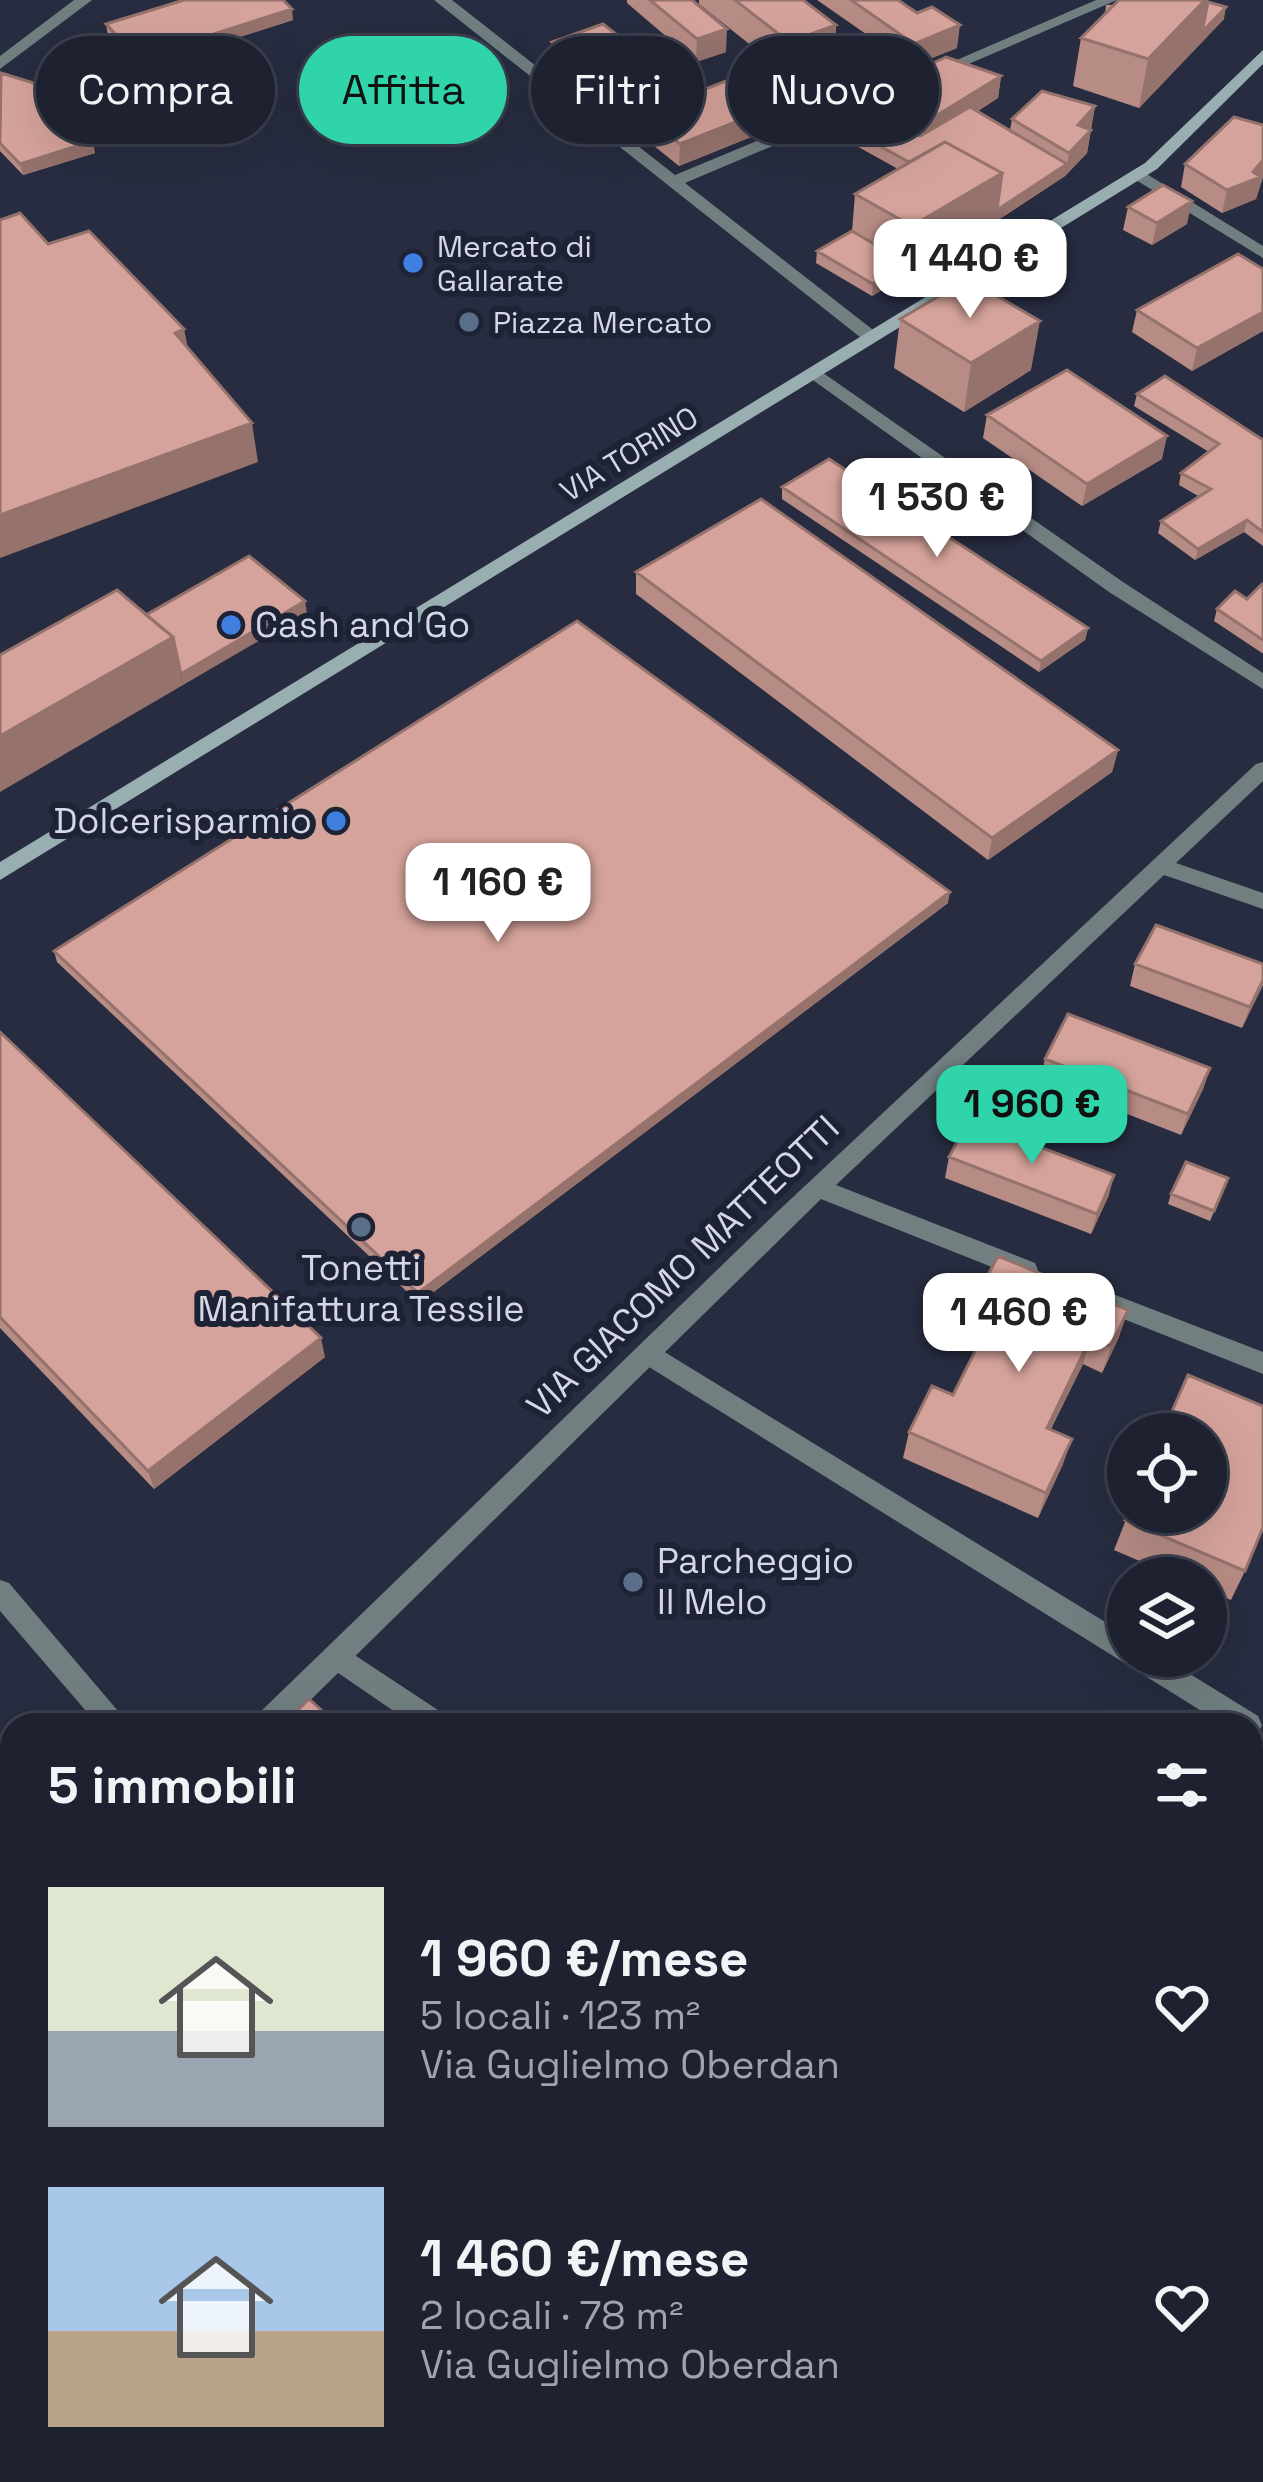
<!DOCTYPE html>
<html lang="it">
<meta charset="utf-8">
<style>
:root{--surface:#1d2130;--page:#252938;--text:#f1f3f6;--muted:#a0a3ab;--line:#3b3e4c;--accent:#2fd4aa}
body{margin:0;font-family:"Space Grotesk",sans-serif;background:var(--page);color:var(--text);height:100vh;display:flex;flex-direction:column;font-size:45px;white-space:nowrap}
*{box-sizing:border-box;margin:0}
p{font-size:39px;color:var(--muted)}
.icon{flex:none;width:66px;height:66px;fill:none;stroke:currentColor;stroke-width:2;stroke-linecap:round;stroke-linejoin:round}
.map{position:relative;flex:1;overflow:hidden}
.details{position:absolute;left:0px;top:1713px;width:1263px;height:771px;display:flex;flex-direction:column;background:var(--surface);border-radius:36px 36px 0 0;box-shadow:0 12px 48px #0002,0 0 0 3px var(--line)}
.details>*{flex:none}
.guide{position:absolute;left:36px;top:36px;width:1191px;height:108px;display:flex;gap:24px}
.buttons{position:absolute;left:1107px;top:1413px;display:grid;gap:24px}
.buttons a{display:grid;place-items:center;width:120px;height:120px;border-radius:50%;background:var(--surface);box-shadow:0 12px 48px #0002,0 0 0 3px var(--line);font-size:60px}
.price{position:absolute;translate:-50% -102px;padding:0 27px;border-radius:24px;background:#fff;color:#222;font-size:39px;line-height:78px;filter:drop-shadow(0 3px 6px #0008)}
.price::after{content:'';position:absolute;left:50%;top:72px;width:36px;height:27px;margin-left:-18px;background:inherit;clip-path:polygon(0 0,100% 0,50% 100%)}
.price.on{background:var(--accent);color:#111}
ul{padding:0;list-style:none}
li{display:flex;align-items:center;gap:36px;height:300px;padding:0 48px}
li span{display:grid;place-items:center;flex:none;width:336px;height:240px;border-radius:0px;color:#555}
li>.icon{margin-inline-start:auto}
span .icon{width:144px;height:144px;fill:#fffc;stroke-width:1}
li b{font-size:51px}
h2{display:flex;justify-content:space-between;align-items:center;height:144px;padding:0 48px;font-size:51px}
.tag{padding:0 42px;border-radius:54px;background:var(--surface);box-shadow:0 12px 48px #0002,0 0 0 3px var(--line);font-size:42px;line-height:108px}
.tag.on{background:var(--accent);color:#111}
.map>svg:first-child{display:block}
.lines{fill:none;stroke-linecap:round;stroke-linejoin:round}
.lane{fill:#727f81;fill-rule:evenodd}
.street{fill:#727f81;fill-rule:evenodd}
.secondary{fill:#98aeb1;fill-rule:evenodd}
.wall{fill:#b78c85}
.shaded-wall{fill:#95726c}
.building{fill:#d5a39b;stroke:#95726c;stroke-width:3}
.shop-dot{fill:#3f7fe0;stroke:#1e2235;stroke-width:4.5}
.service-dot{fill:#5c6f8a;stroke:#1e2235;stroke-width:4.5}
.labels{text-anchor:middle;dominant-baseline:central;stroke-width:12;stroke-linejoin:round;paint-order:stroke}
.far-poi-label{font-size:30px;fill:#d4d8e5;stroke:#1e2235;text-anchor:start}
.far-street-label{font-size:30px;fill:#d4d8e5;stroke:#1e2235}
.poi-label{font-size:36px;fill:#d4d8e5;stroke:#1e2235;text-anchor:start}
.street-label{font-size:36px;fill:#d4d8e5;stroke:#1e2235}
</style>
<div class="map">
<svg width="1263" height="2482" viewBox="0 0 1263 2482">
<rect width="100%" height="100%" fill="#272c40"/>
<g class="lines">
<path class="lane" d="M650 1343 1128 1636V1656H1161L1258 1716 1262 1725 1258 1734 1251 1737V1725H1224L641 1362 638 1354 641 1346Z
M338 1644 447 1716 451 1725H414L328 1666 325 1657 328 1648Z
M1251 2296 1263 2301V2336L1251 2331Z"/>
<path class="street" d="M74 0H92L0 69V56Z
M434 0H452L675 175 886 87H898V93L685 183 877 333V341H865Z
M1096 0H1117L936 78 922 75Z
M1137 168 1263 246V258L1131 177 1129 173Z
M816 368 1123 582 1263 673V689L1109 592 810 378V370Z
M1263 762V781L1176 863 1263 893V909L1164 875 836 1185 1035 1263 1038 1270 1035 1277H1017L821 1199 285 1725H252L256 1716 777 1212 1256 764Z
M1092 1286 1263 1352V1374L1083 1303 1080 1296 1083 1289Z
M0 1580 9 1583 130 1725H98L0 1611Z
M12 1958V1993L0 1999V1964Z"/>
<path class="secondary" d="M1263 50V64L1157 169 0 880V862L1145 163Z"/>
</g>
<path class="wall" d="M627 0H692L726 52 696 62 627 3Z
M699 0H803L836 25 834 57 787 74 699 4Z
M817 0H898L957 48 912 66Z
M1208 2 1224 19 1139 108 1073 86 1081 38 1105 14 1106 5Z
M293 20 140 69 108 36 106 24Z
M552 42 693 94 806 115 679 166 553 65Z
M0 74 95 153 23 175 0 151Z
M1001 76 998 98 978 111 1010 130 1012 119 1095 106 1087 153 1065 176 995 222 872 296 816 263 817 251 852 231 855 194 898 169 833 133 834 121 865 105 866 94Z
M1263 125V177L1256 199 1222 213 1181 187 1185 164Z
M1128 207 1187 224 1152 245 1123 230Z
M1263 269V331L1192 371 1132 332 1137 310Z
M900 319 1031 370 964 412 894 368Z
M1137 394 1263 440V546L1244 532 1195 560 1158 533 1161 521 1200 497 1179 485 1181 473 1209 452 1134 406Z
M987 415 1162 459 1082 506 983 438Z
M782 487 1088 628 1085 640 1039 672 782 499Z
M636 572 1118 750 1112 772 988 860 636 594Z
M1263 584V653H1262L1214 621 1217 609 1247 599Z
M948 903 419 1303 57 962 54 951Z
M1135 964H1263V985L1242 1028 1130 986Z
M0 1032 325 1357 154 1489 0 1328Z
M1045 1059 1210 1068 1203 1089 1181 1135 1040 1080Z
M949 1157 1109 1195 1091 1234 945 1178Z
M1228 1178 1210 1221 1168 1204 1171 1194Z
M978 1294 1119 1337 1102 1373 1083 1364 1051 1429 1063 1464 1038 1518 903 1458 909 1432 953 1395 987 1328 972 1321Z
M1129 1512 1245 1571 1231 1600 1206 1590V1578H1179L1114 1550Z
M1263 1736V1923L1251 1915V1747Z
M1251 2021 1263 2029V2239L1251 2231Z"/>
<path class="shaded-wall" d="M1205 0H1208L1202 32 1226 7 1224 19 1139 108 1148 59Z
M292 9 293 20 140 69 138 58Z
M836 25 834 57 787 74 789 42Z
M960 25 957 48 912 66 914 44Z
M727 29 726 52 696 62 697 39Z
M1001 76 998 98 918 148 921 125Z
M808 93 806 115 679 166 680 144Z
M1095 106 1091 129 1074 148 1078 125Z
M1091 130 1087 153 1065 176 1069 153Z
M93 141 95 153 23 175 20 164Z
M1263 160V177L1256 199 1222 213 1227 190 1253 172Z
M1067 164 1065 176 995 222 906 275 912 226 1002 173Z
M1192 201 1187 224 1152 245 1157 223Z
M908 264 906 275 872 296 873 284Z
M1263 312V331L1192 371 1197 348Z
M1040 321 1031 370 964 412 971 363Z
M184 329 192 368 175 333Z
M252 423 258 462 0 558V515Z
M1167 436 1162 459 1082 506 1087 484Z
M1247 520 1244 532 1195 560 1198 549Z
M305 601 307 613 183 685 181 674Z
M1088 628 1085 640 1039 672 1041 661Z
M173 637 183 685 0 792V736Z
M1118 750 1112 772 988 860 992 838Z
M950 892 948 903 419 1303 418 1293Z
M1263 980V985L1242 1028 1250 1007Z
M1210 1068 1203 1089 1181 1135 1188 1114Z
M1114 1175 1109 1195 1091 1234 1097 1214Z
M1128 1310 1119 1337 1102 1373 1111 1346Z
M1091 1337 1083 1364 1039 1453 1047 1428Z
M321 1338 325 1357 154 1489 148 1471Z
M1072 1439 1063 1464 1038 1518 1046 1493Z
M12 2391V2422L0 2435V2404Z
M145 2472H166L158 2481Z"/>
<path class="building" d="M184 0H283L292 9 138 58 106 24Z
M650 0H692L727 29 697 39Z
M735 0H803L836 25 789 42Z
M851 0H898L917 13 932 7 960 25 914 44Z
M1119 0H1205L1148 59 1081 38Z
M1208 2 1226 7 1202 32Z
M603 24 693 94 767 65 808 93 680 144 552 42Z
M946 57 1001 76 921 125 866 94Z
M1 73 47 87 93 141 20 164 0 143Z
M1042 91 1095 106 1078 125 1091 130 1069 153 1012 119Z
M865 105 920 136 970 107 1067 164 997 210 1002 173 945 142 909 162 834 121Z
M1234 117 1263 125V160L1253 172 1261 177 1227 190 1185 164Z
M945 142 1002 173 912 226 855 194Z
M1163 185 1192 201 1157 223 1128 207Z
M20 213 48 244 89 231 184 329 175 333 252 423 0 515V220Z
M852 231 908 264 873 284 817 251Z
M1238 254 1263 269V312L1197 348 1137 310Z
M968 279 1040 321 971 363 900 319Z
M1067 370 1167 436 1087 484 987 415Z
M1165 376 1263 440V532L1247 520 1198 549 1161 521 1211 489 1181 473 1219 444 1137 394Z
M829 459 1088 628 1041 661 782 487Z
M761 499 1118 750 992 838 636 572Z
M249 556 305 601 181 674 173 637 146 615Z
M1262 584H1263V640L1217 609 1235 591 1247 599Z
M117 590 173 637 0 736V655Z
M577 621 950 892 418 1293 54 951Z
M1156 925 1263 964V980L1250 1007 1135 964Z
M1068 1014 1210 1068 1188 1114 1045 1059Z
M0 1032 321 1338 148 1471 0 1317Z
M969 1120 1114 1175 1097 1214 949 1157Z
M1186 1162 1228 1178 1214 1211 1171 1194Z
M998 1256 1128 1310 1111 1346 1091 1337 1047 1428 1072 1439 1046 1493 909 1432 932 1386 953 1395 999 1304 978 1294Z
M1188 1375 1263 1406V1527L1245 1571 1125 1520 1129 1512H1206V1434H1162Z
M309 1699 338 1725H283Z
M962 1715 966 1725H871Z
M1260 1734 1263 1736V1889L1251 1882V1747Z
M12 1983V2391L0 2404V1995Z
M1251 2021 1263 2029V2211L1251 2202Z"/>
<g class="shop-dot">
<circle cx="413" cy="263" r="12"/>
<circle cx="231" cy="625" r="12"/>
<circle cx="336" cy="821" r="12"/>
</g>
<g class="service-dot">
<circle cx="469" cy="322" r="12"/>
<circle cx="361" cy="1227" r="12"/>
<circle cx="633" cy="1582" r="12"/>
</g>
<g class="labels">
<g class="far-poi-label">
<text x="437" y="246">Mercato di<tspan x="437" dy="34">Gallarate</tspan></text>
<text x="493" y="322">Piazza Mercato</text>
</g>
<g class="far-street-label">
<text transform="translate(629 454) rotate(-31)">VIA TORINO</text>
</g>
<g class="poi-label">
<text x="255" y="625">Cash and Go</text>
<text x="312" y="821" text-anchor="end">Dolcerisparmio</text>
<text x="361" y="1268" text-anchor="middle">Tonetti<tspan x="361" dy="41">Manifattura Tessile</tspan></text>
<text x="657" y="1561">Parcheggio<tspan x="657" dy="41">Il Melo</tspan></text>
</g>
<g class="street-label">
<text transform="translate(683 1267) rotate(-44)">VIA GIACOMO MATTEOTTI</text>
</g>
</g>
</svg>
<div class="buttons">
<a><svg class="icon" aria-label="locate" viewBox="0 0 24 24"><circle cx="12" cy="12" r="6"/><path d="M12 2v4M12 18v4M2 12h4M18 12h4"/></svg></a>
<a><svg class="icon" aria-label="layers" viewBox="0 0 24 24"><path d="M12 4l9 5-9 5-9-5zM3 14l9 5 9-5"/></svg></a>
</div>
<b class="price" style="left:970px;top:321px">1 440 €</b>
<b class="price" style="left:937px;top:560px">1 530 €</b>
<b class="price" style="left:498px;top:945px">1 160 €</b>
<b class="price on" style="left:1032px;top:1167px">1 960 €</b>
<b class="price" style="left:1019px;top:1375px">1 460 €</b>
<div class="guide">
<a class="tag">Compra</a>
<a class="tag on">Affitta</a>
<a class="tag">Filtri</a>
<a class="tag">Nuovo</a>
</div>
<section class="details">
<h2>5 immobili<svg class="icon" aria-label="filters" viewBox="0 0 24 24"><path d="M4 7h16M4 17h16"/><circle cx="9" cy="7" r="2"/><circle cx="15" cy="17" r="2"/></svg></h2>
<ul>
<li><span style="background:linear-gradient(#dfe7d0 60%,#9aa5b1 0)"><svg class="icon" aria-label="home" viewBox="0 0 24 24"><path d="M3 11l9-7 9 7M6 9v11h12V9"/></svg></span><div><b>1 960 €/mese</b><p>5 locali · 123 m²</p><p>Via Guglielmo Oberdan</p></div><svg class="icon" aria-label="heart" viewBox="0 0 24 24"><path d="M12 20l-8-8c-3-5 5-10 8-4 3-6 11-1 8 4z"/></svg></li>
<li><span style="background:linear-gradient(#a9c7e8 60%,#b9a48a 0)"><svg class="icon" aria-label="home" viewBox="0 0 24 24"><path d="M3 11l9-7 9 7M6 9v11h12V9"/></svg></span><div><b>1 460 €/mese</b><p>2 locali · 78 m²</p><p>Via Guglielmo Oberdan</p></div><svg class="icon" aria-label="heart" viewBox="0 0 24 24"><path d="M12 20l-8-8c-3-5 5-10 8-4 3-6 11-1 8 4z"/></svg></li>
</ul>
</section>
</div>
